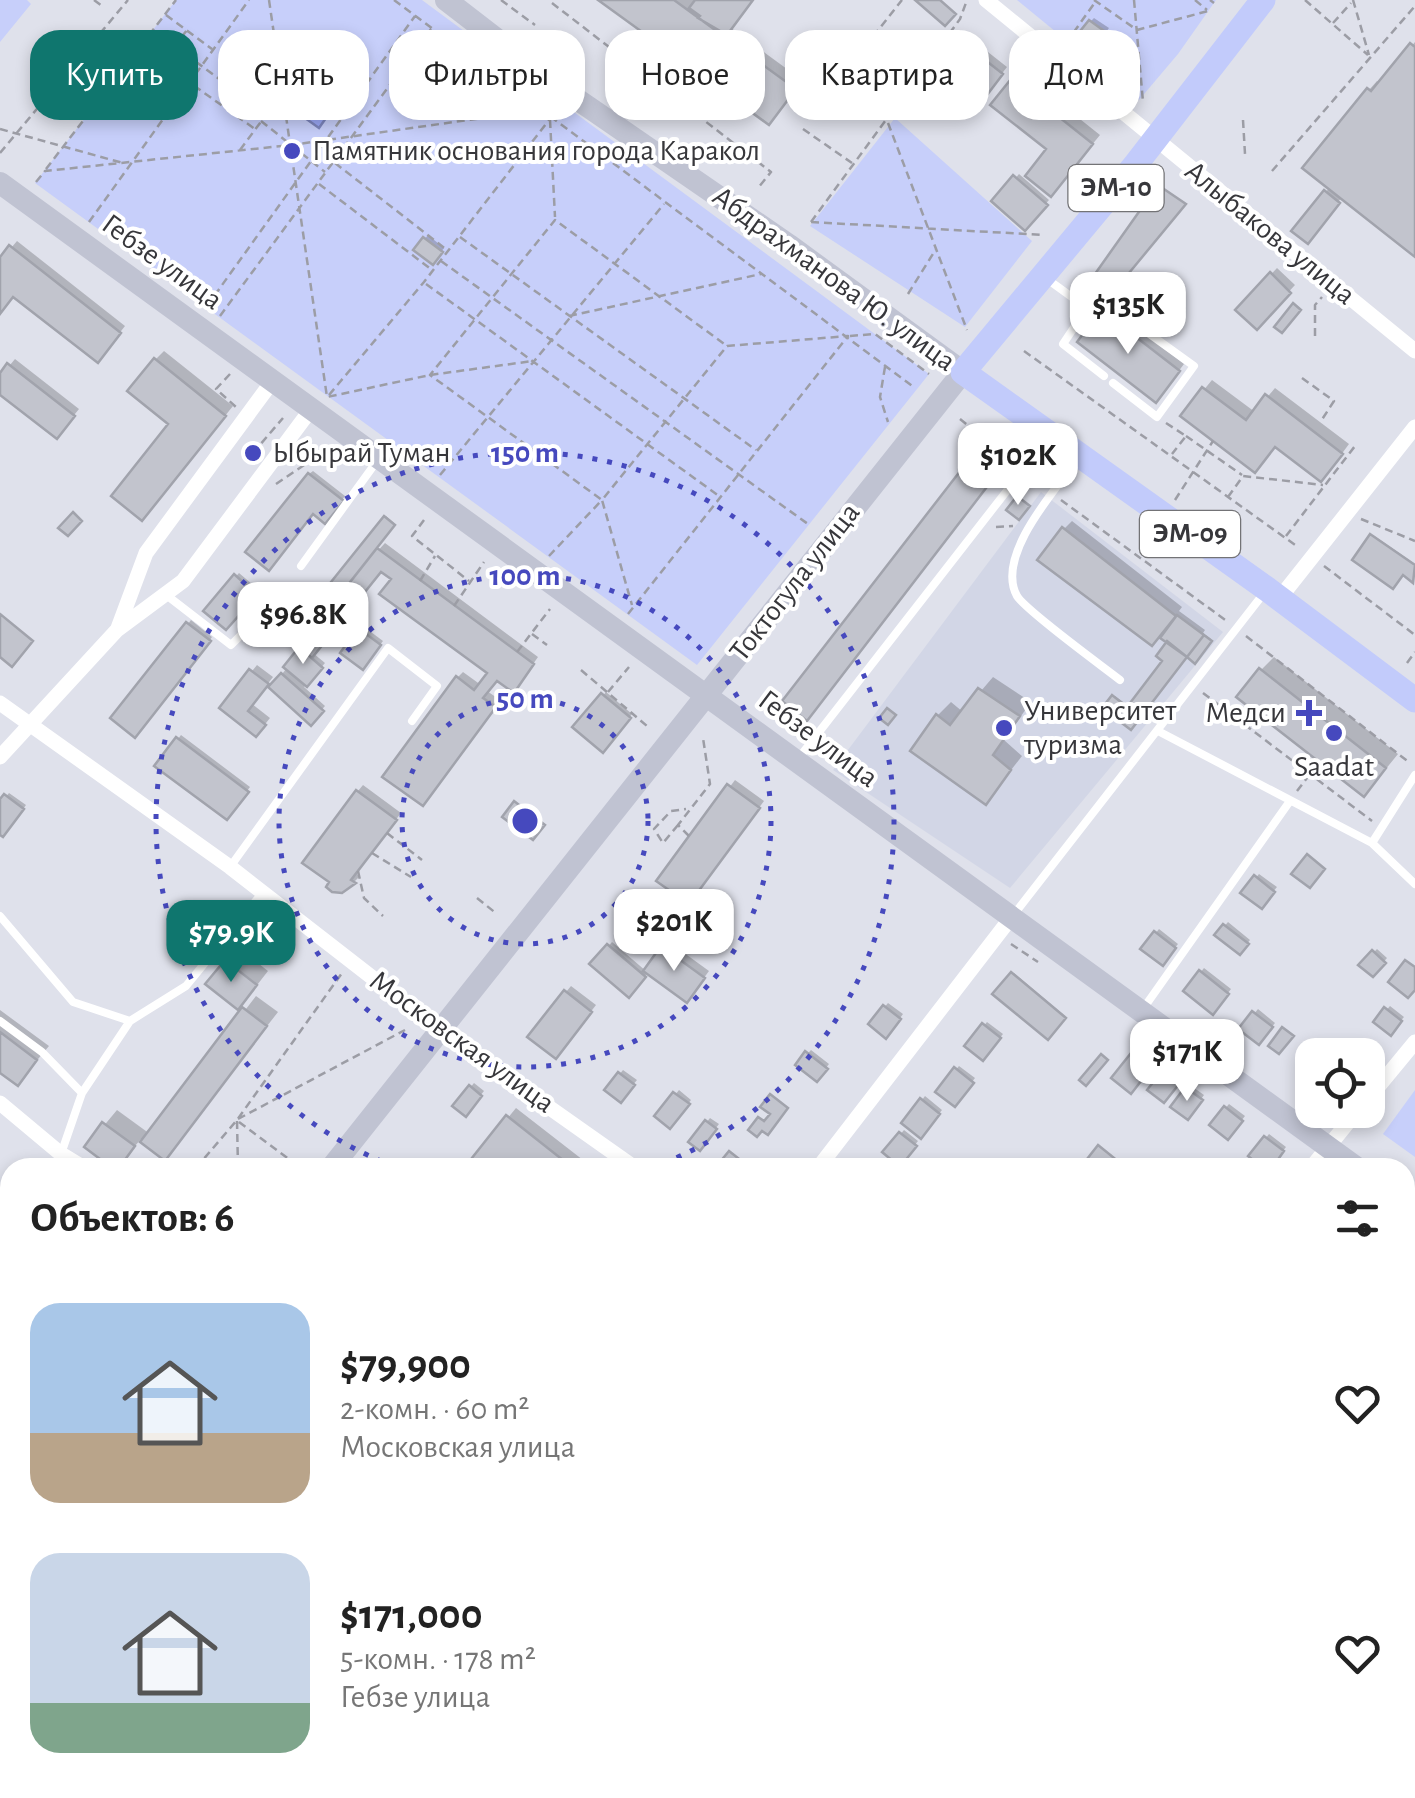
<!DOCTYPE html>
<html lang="ru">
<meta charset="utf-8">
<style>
:root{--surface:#fff;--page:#f6f6f6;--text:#222;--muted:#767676;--accent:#0f766e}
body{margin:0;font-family:"Alegreya Sans",sans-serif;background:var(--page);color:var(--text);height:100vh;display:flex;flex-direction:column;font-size:38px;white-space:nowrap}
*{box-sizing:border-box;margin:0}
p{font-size:32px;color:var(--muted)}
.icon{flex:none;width:55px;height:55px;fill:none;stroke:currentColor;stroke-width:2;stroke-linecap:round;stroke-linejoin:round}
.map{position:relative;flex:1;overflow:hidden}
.details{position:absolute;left:0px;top:1158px;width:1415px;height:642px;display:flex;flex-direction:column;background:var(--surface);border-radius:30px 30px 0 0;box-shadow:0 5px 15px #0003}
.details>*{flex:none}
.banner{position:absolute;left:30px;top:30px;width:1355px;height:90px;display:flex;gap:20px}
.controls{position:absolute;left:1295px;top:1038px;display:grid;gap:20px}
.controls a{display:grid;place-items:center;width:90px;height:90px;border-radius:20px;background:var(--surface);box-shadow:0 5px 15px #0003;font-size:50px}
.price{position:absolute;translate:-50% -85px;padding:0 22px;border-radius:20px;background:#fff;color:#222;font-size:32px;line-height:65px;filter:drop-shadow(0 2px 5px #0008)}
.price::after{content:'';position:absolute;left:50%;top:60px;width:30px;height:22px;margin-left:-15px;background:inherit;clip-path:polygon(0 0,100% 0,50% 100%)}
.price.current{background:var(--accent);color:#fff}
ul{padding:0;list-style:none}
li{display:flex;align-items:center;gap:30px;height:250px;padding:0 30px}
li span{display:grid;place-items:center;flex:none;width:280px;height:200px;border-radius:30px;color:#555}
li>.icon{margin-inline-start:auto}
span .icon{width:120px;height:120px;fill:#fffc;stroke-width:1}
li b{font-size:42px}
h2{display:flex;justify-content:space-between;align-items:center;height:120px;padding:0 30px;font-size:42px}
.tag{padding:0 35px;border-radius:30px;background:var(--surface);box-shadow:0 5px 15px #0003;font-size:35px;line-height:90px}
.tag.current{background:var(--accent);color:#fff}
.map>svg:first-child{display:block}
.built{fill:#d2d6e6}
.green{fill:#c7cffa}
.water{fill:#9ba8f6;stroke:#7d86be;stroke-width:2.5}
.shadow{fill:#0003}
.building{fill:#c2c4cd;stroke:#a1a3ac;stroke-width:2.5}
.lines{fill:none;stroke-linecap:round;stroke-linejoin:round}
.path{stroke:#9c9da5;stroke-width:2.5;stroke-dasharray:8 5;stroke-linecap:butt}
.service{stroke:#fff;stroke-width:8}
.minor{stroke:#fff;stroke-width:15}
.tertiary{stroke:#fff;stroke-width:20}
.secondary{stroke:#c0c3d2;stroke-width:22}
.trunk{stroke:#c2cbfb;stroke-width:25}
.ring{fill:none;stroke:#4649be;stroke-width:5;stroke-dasharray:5 10}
.poi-dot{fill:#4649be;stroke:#fff;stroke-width:4}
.labels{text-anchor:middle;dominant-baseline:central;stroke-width:8;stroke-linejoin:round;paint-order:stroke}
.shield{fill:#fff;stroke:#737376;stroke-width:2.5}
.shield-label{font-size:28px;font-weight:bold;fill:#37373b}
.poi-label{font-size:30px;fill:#37373b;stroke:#fff;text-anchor:start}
.street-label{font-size:30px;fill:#37373b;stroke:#fff}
.centre{fill:#4649be;stroke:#fff;stroke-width:5}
.ring-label{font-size:30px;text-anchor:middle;font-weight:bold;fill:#4649be;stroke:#fff;stroke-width:8;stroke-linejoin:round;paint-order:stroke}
</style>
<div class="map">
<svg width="1415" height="1798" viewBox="0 0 1415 1798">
<rect width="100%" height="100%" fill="#dfe1eb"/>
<path class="built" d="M1041 492 1223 632 1010 888 833 770Z"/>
<path class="green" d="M0 0H27L31 4 0 42Z
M176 0H422L929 374 697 665 35 183Z
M1017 0H1216L1178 54 1139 100Z
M895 118 1032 241 965 327 810 226Z
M1415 1090V1157L1383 1134Z"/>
<path class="water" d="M326 88 340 98 319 128 305 118Z"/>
<path class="shadow" d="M602 0H751L731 28 802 80 777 113 693 66Z
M1094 18 1109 28 1099 42 1091 21Z
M960 30 1007 67 989 90 936 58Z
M1415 42V254L1342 197 1308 240 1295 230 1330 187 1305 168 1369 90 1377 81 1380 84Z
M1021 72 1100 135 1059 185 1049 149 1013 81Z
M1019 174 1049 200 1025 227 995 201Z
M428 235 444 248 433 262 417 249Z
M17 241 125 326 103 354 14 294 0 311V261Z
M1277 268 1295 285 1257 326 1238 310Z
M1142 277 1186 308 1171 328 1124 300Z
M1108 306 1184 364 1162 393 1103 312Z
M164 351 233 406 150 509 172 424 156 359Z
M15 359 79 409 62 430 0 392V377Z
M1212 380 1255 412 1275 388 1349 444 1329 471 1276 445 1183 415Z
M983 450 1003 465 982 487 985 490 807 718 970 463Z
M313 471 345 496 325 521 309 474Z
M386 516 394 523 370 553 373 556 385 543 538 657 519 684 497 678 487 691 500 700 429 797 457 678 463 672 481 685 490 672 382 569 313 653 325 663 304 687 325 706 311 722 272 687 363 570 359 567 330 586Z
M1072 521 1182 607 1179 611 1205 630 1203 633 1211 639 1195 660 1187 654 1131 726 1106 707 1115 696 1130 707 1166 661 1170 641 1064 529Z
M1373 535 1415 564 1413 580 1403 572 1355 560Z
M239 573 259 590 226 627 206 610Z
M191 620 212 637 138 731 188 624Z
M363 626 383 641 366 663 360 630Z
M1274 657 1398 754 1376 781 1261 670Z
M257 665 273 677 252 704 270 718 262 728 222 708Z
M993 677 1031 702 1004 740 1022 756 986 802 938 715 951 702 963 712Z
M606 692 632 714 603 750 576 727Z
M181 735 250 787 230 813 178 739Z
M735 780 764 801 694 895 660 880Z
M363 785 401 813 355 873 360 876 349 887 333 881 358 791Z
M9 793 26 805 7 831 0 832V804Z
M1259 874 1277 887 1261 906 1244 892Z
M1228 922 1250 940 1240 952 1217 935Z
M1159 929 1178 944 1163 962 1144 948Z
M612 942 646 971 669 942 709 971 692 994 648 972 629 995 593 964Z
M239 948 268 971 251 993 226 961Z
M1377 949 1387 958 1373 974 1362 965Z
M1204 968 1231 989 1213 1012 1186 991Z
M1014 973 1065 1016 1047 1037 996 994Z
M571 986 596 1005 561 1050 566 992Z
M256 996 278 1012 165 1157 141 1139 116 1168 87 1146 117 1110 150 1134Z
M888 1003 903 1014 890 1032 871 1023Z
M1390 1006 1404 1017 1390 1033 1376 1022Z
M1258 1009 1275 1023 1259 1042 1242 1029Z
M0 1010 49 1046 18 1083 0 1070Z
M987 1022 1003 1034 987 1054 967 1046Z
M1145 1041 1161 1054 1139 1082 1136 1049Z
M811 1050 829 1064 817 1079 798 1064Z
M1175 1059 1188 1070 1167 1097 1171 1062Z
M959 1066 975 1078 955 1104 938 1091Z
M623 1070 637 1080 620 1100 607 1090Z
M474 1083 484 1091 465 1114 455 1106Z
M1190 1085 1204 1095 1191 1113 1187 1088Z
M679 1090 691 1100 670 1126 658 1116Z
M925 1096 942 1110 924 1132 922 1100Z
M1229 1104 1245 1116 1228 1137 1212 1124Z
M516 1108 583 1160 577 1168H467Z
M710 1118 719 1124 700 1148 692 1141Z
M904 1130 918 1141 900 1163 886 1152Z
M1269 1134 1286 1147 1269 1168 1252 1156Z
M1405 1502 1412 1508 1405 1517Z
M1405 1641 1415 1650V1668L1405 1660Z
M714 1790H716L727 1798H708Z
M841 1790H859L867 1796 872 1790H886L881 1798H842Z
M932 1790H945L952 1795 949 1798H926Z
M1033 1790H1101L1103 1791 1098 1798H1044Z
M1243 1790H1260L1270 1798H1237Z
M19 1794 20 1798H0L1 1797Z"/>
<path class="building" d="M598 0H674L796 89 769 125 692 69 687 75 671 64 662 57 667 50Z
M695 0H753L727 35 698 18 700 16 689 8Z
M915 0H940L956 14 945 26Z
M1089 20 1107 33 1096 48 1077 35Z
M952 34 1003 74 984 99 933 58Z
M1410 43 1415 47V257L1302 168 1367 88 1371 91Z
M1011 79 1093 144 1051 197 1025 176 1046 149 990 105Z
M1013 175 1048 205 1025 231 991 201Z
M1158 185 1186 204 1110 296 1103 292 1098 299 1085 288Z
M1324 190 1340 203 1308 244 1291 231Z
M423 237 443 252 433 265 413 250Z
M9 245 121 333 98 363 13 297 0 314V257Z
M1270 272 1291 293 1257 330 1235 310Z
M1137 279 1184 312 1168 335 1121 301Z
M1293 303 1301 310 1282 333 1274 327Z
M1101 310 1180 371 1156 403 1077 342Z
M154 358 226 416 142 521 111 496 168 424 127 391Z
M7 363 75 416 57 439 0 395V373Z
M1202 387 1246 420 1265 394 1343 454 1321 482 1275 447 1255 473 1180 416Z
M977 451 1001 468 993 479 968 461Z
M968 461 993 479 807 721 782 701Z
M308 473 344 501 325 524 313 514 269 571 245 552Z
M1017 496 1030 506 1019 520 1006 510Z
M73 512 82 521 68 536 58 528Z
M384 516 395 525 339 596 327 587Z
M1062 527 1176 616 1152 646 1037 560Z
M1370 534 1415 565 1413 583 1403 575 1393 589 1352 560Z
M377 548 534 664 514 693 497 681 483 698 496 707 423 806 382 777 456 676 474 690 487 673 379 594 391 579 381 572 312 658 299 647Z
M234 574 257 595 226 630 203 611Z
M0 614 33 641 12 667 0 657Z
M1177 615 1204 635 1187 657 1160 638Z
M186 622 211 641 135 738 110 718Z
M358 628 381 645 363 670 340 653Z
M1204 635 1212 641 1195 664 1187 657Z
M1167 641 1187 657 1131 730 1102 708 1112 695 1127 707 1162 661 1156 656Z
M299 647 323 668 307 687 283 667Z
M1259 668 1386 768 1364 797 1236 697Z
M249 669 269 684 248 711 266 725 256 737 219 708Z
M281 673 324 711 311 726 268 687Z
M978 688 1020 716 993 755 1011 770 986 805 910 751 936 714 950 725Z
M601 693 631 718 603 753 572 727Z
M887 708 896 715 888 725 879 718Z
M176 737 249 792 227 820 154 766Z
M727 784 760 808 689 904 656 881Z
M356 790 397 820 351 880 356 883 342 893 332 892 326 887 329 882 302 863Z
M4 794 24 809 3 837 0 835V799Z
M514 801 545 825 533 840 502 817Z
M1307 854 1325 869 1310 888 1291 874Z
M1254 875 1275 892 1262 909 1240 893Z
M1223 924 1249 944 1240 955 1214 935Z
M1154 931 1176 948 1163 966 1140 949Z
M607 944 646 977 629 998 589 964Z
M661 946 705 978 687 1003 643 971Z
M1372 950 1386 963 1373 977 1358 965Z
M225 960 257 985 238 1010 205 984Z
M1405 960 1415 967V990L1408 998 1388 982Z
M1199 970 1229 994 1213 1015 1183 991Z
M1011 972 1066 1018 1048 1040 992 994Z
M564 990 592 1012 556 1059 527 1037Z
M883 1005 901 1019 886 1039 868 1024Z
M242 1007 267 1026 165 1161 140 1142Z
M1384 1007 1402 1021 1391 1036 1373 1022Z
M1252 1011 1273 1027 1259 1045 1238 1029Z
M982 1023 1001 1038 983 1061 964 1046Z
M1282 1027 1294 1036 1279 1054 1268 1046Z
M0 1032 37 1060 18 1086 0 1073Z
M1135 1048 1155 1063 1131 1094 1111 1078Z
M805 1051 828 1069 817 1082 795 1065Z
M1101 1054 1108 1060 1086 1086 1079 1080Z
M1170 1061 1187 1074 1164 1103 1147 1090Z
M954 1067 974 1083 955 1107 935 1092Z
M618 1072 635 1085 621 1103 604 1090Z
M469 1085 482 1096 466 1117 452 1106Z
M1185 1087 1203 1100 1188 1120 1170 1107Z
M673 1092 690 1104 670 1129 654 1116Z
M770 1094 788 1108 768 1135 762 1131 757 1137 748 1130 758 1117 764 1121 770 1114 760 1107Z
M920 1098 940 1114 921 1139 901 1123Z
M1224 1106 1243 1121 1228 1140 1209 1125Z
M506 1115 573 1168H464Z
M705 1120 717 1129 700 1151 688 1142Z
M102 1122 135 1146 119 1168H112L84 1147Z
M899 1132 917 1146 900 1167 882 1152Z
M1264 1136 1284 1151 1272 1168H1263L1248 1156Z
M1098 1145 1124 1166 1123 1168H1080Z
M729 1151 743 1162 739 1168H715Z
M1415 1389V1416L1405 1407V1401Z
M1412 1416 1415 1418V1445L1405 1437V1424Z
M1405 1647 1415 1656V1672L1405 1664Z
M408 1790H446L439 1798H402Z
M527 1790H563L556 1798H537Z
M838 1790H851L849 1792 856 1798H838L834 1795Z
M869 1790H887L881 1798H863Z
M928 1790H937L948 1798H923Z
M1028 1790H1052L1045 1798H1037Z
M1053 1790H1073L1067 1798H1045Z
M1074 1790H1093L1101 1796 1068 1798Z
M1159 1790H1183L1176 1798H1152Z
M1240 1790H1253L1263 1798H1234Z"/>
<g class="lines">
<path class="path" d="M94 0 102 6
M269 0 327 397 430 375 533 361
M394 0 915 388
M501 0 535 25
M1094 0 1137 30 1208 11
M1134 0 1143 102
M1195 0 1207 10
M1210 0 1214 3
M1305 0 1368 55
M1353 0 1369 55
M552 3 771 172 758 188
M166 15 212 49
M1333 23 1351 3
M154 31 267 114
M1066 43 1096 1
M141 48 255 129
M129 64 175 97
M849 67 902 0
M149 78 187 30
M643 104 671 64
M550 120 555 217
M1243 120 1245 154
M261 121 325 172
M888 123 967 330
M0 129 123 163
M803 129 852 163
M240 150 283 92
M0 153 128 0
M335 163 447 250
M46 169 176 0
M1272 171 1415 6
M36 182 45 171 291 145 539 110
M319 184 432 270
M89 222 249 0
M811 222 960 19 967 0
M811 222 1044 235
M460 237 756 450
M441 261 808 524
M426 284 719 496
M908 294 936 249
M207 306 415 16
M220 316 431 29
M569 316 761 274
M850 336 875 334 929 374
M1315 336V305L1322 297
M1024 351 1298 547
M885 367 880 397 888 422
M230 374 216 389 236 407
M1302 378 1334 401 1321 421
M329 395 424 282 549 120
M960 419 1011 461
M1166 423 1186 436 1172 454
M1186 436 1242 475
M253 453 283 418
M440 475 664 204
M276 484 307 463 338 458
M1228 497 1243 476 1323 485
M1061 500 1228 622
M1175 500 1213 441
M1361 519 1415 541
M424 520 412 536 469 581
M996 527 1013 526
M1286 536 1355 446
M549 556 602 500 632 605
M1324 566 1415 635
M420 581 435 556
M454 606 484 562
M628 614 848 336 727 346 602 500 430 375 555 220 727 346
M532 634 547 645
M1246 636 1410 763
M517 652 550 609
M1407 663 1415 652
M581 670 647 726
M608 692 629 667
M1203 693 1372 821
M1297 791 1310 774
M678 825 663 843 654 829 671 811 686 809
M387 833 422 860
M689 836 678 825 710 784 703 738
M372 853 411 877
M358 871 364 898 383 916
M477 898 497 914
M1011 944 1038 962
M238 1119 405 1030
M237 1121 238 1168
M239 1122 298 1166
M196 1168 237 1120 342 973"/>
<path class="service" d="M1047 279 1087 308 1112 307 1194 366 1157 417 1113 383
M1087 308 1063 344 1104 376
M1078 459C1055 490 995 556 1017 596 1025 610 1102 666 1120 680
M301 566 377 461
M165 594 231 645 246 630
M1158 731 1372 843 1415 884
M798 759 1023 470
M1372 843 1415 775
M230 867 388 648 437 686 412 721
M1015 913 1264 593
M0 916 73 1002 130 1021
M1143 1009 1290 801
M0 1021 42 1052 82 1093
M61 1154 82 1093 130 1021 186 986 263 892"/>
<path class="minor" d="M986 0 1415 351
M1279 599 1415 427
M118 628 146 553 274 379
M0 703 230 867 441 1031 635 1168
M0 757 117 630 183 581 312 408
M1368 1099 1415 1042
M0 1103 61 1154 84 1168
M818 1168 1010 919
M1311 1168 1358 1110
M0 1237 10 1223
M0 1597 10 1605
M1405 1721 1415 1729
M242 1790 253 1798
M990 1790 1000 1798
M331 1798 337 1790
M779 1798 786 1790"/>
<path class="tertiary" d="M1405 1559 1415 1547
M1197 1798 1204 1790"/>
<path class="secondary" d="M0 183 1357 1168
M331 1168 963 372 789 245 555 84 446 0
M1405 1203 1415 1210
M0 1579 10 1566"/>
<path class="trunk" d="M1263 0 1136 164 963 372 1267 589 1415 700"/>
</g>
<g class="ring">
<circle cx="525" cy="821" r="123"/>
<circle cx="525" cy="821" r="246"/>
<path d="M396 1167A369 369 0 1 1 654 1167"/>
</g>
<g class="poi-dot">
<circle cx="292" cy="151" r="10"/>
<circle cx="253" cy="453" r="10"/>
<path d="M1304 698h10v10h10v10h-10v10h-10v-10h-10v-10h10z"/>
<circle cx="1004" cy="728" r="10"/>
<circle cx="1334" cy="733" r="10"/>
</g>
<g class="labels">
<g class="shield">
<rect x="1068.5" y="165" width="95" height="46" rx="8"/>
<rect x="1140" y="511" width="100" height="46" rx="8"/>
</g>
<g class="shield-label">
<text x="1116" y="188">ЭМ-10</text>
<text x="1190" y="534">ЭМ-09</text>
</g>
<g class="poi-label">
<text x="312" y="151">Памятник основания города Каракол</text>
<text x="273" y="453">Ыбырай Туман</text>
<text x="1024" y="711">Университет<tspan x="1024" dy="34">туризма</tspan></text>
<text x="1286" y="713" text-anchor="end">Медси</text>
<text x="1334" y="767" text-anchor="middle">Saadat</text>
</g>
<g class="street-label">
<text transform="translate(1270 233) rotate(39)">Алыбакова улица</text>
<text transform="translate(162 262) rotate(36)">Гебзе улица</text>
<text transform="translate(834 279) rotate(36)">Абдрахманова Ю. улица</text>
<text transform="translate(795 582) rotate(-52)">Токтогула улица</text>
<text transform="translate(818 739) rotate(37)">Гебзе улица</text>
<text transform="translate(462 1042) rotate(36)">Московская улица</text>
</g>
</g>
<circle cx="525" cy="821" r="15" class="centre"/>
<g class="ring-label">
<text x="525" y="462">150 m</text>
<text x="525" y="585">100 m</text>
<text x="525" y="708">50 m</text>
</g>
</svg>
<div class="controls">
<a><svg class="icon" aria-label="locate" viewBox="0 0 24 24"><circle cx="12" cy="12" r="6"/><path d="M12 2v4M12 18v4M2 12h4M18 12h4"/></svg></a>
</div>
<b class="price" style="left:1128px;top:357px">$135K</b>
<b class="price" style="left:1018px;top:508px">$102K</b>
<b class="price" style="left:303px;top:667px">$96.8K</b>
<b class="price" style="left:674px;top:974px">$201K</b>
<b class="price current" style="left:231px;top:985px">$79.9K</b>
<b class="price" style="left:1187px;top:1104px">$171K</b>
<div class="banner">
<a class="tag current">Купить</a>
<a class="tag">Снять</a>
<a class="tag">Фильтры</a>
<a class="tag">Новое</a>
<a class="tag">Квартира</a>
<a class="tag">Дом</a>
</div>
<section class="details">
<h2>Объектов: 6<svg class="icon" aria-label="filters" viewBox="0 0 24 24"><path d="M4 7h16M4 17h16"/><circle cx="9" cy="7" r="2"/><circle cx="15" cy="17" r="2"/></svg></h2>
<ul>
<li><span style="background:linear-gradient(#a9c7e8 65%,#b9a48a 0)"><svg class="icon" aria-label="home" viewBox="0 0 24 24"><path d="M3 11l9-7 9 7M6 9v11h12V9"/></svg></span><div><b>$79,900</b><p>2-комн. · 60 m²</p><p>Московская улица</p></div><svg class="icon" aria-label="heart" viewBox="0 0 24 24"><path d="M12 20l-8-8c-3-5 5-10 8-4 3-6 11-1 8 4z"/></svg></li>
<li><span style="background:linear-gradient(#c9d6e8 75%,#7fa58c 0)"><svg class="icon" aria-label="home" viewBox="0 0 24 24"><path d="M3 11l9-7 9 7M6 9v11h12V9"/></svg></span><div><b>$171,000</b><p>5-комн. · 178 m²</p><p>Гебзе улица</p></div><svg class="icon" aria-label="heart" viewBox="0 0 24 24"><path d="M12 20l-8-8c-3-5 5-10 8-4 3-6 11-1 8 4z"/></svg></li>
</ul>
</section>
</div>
